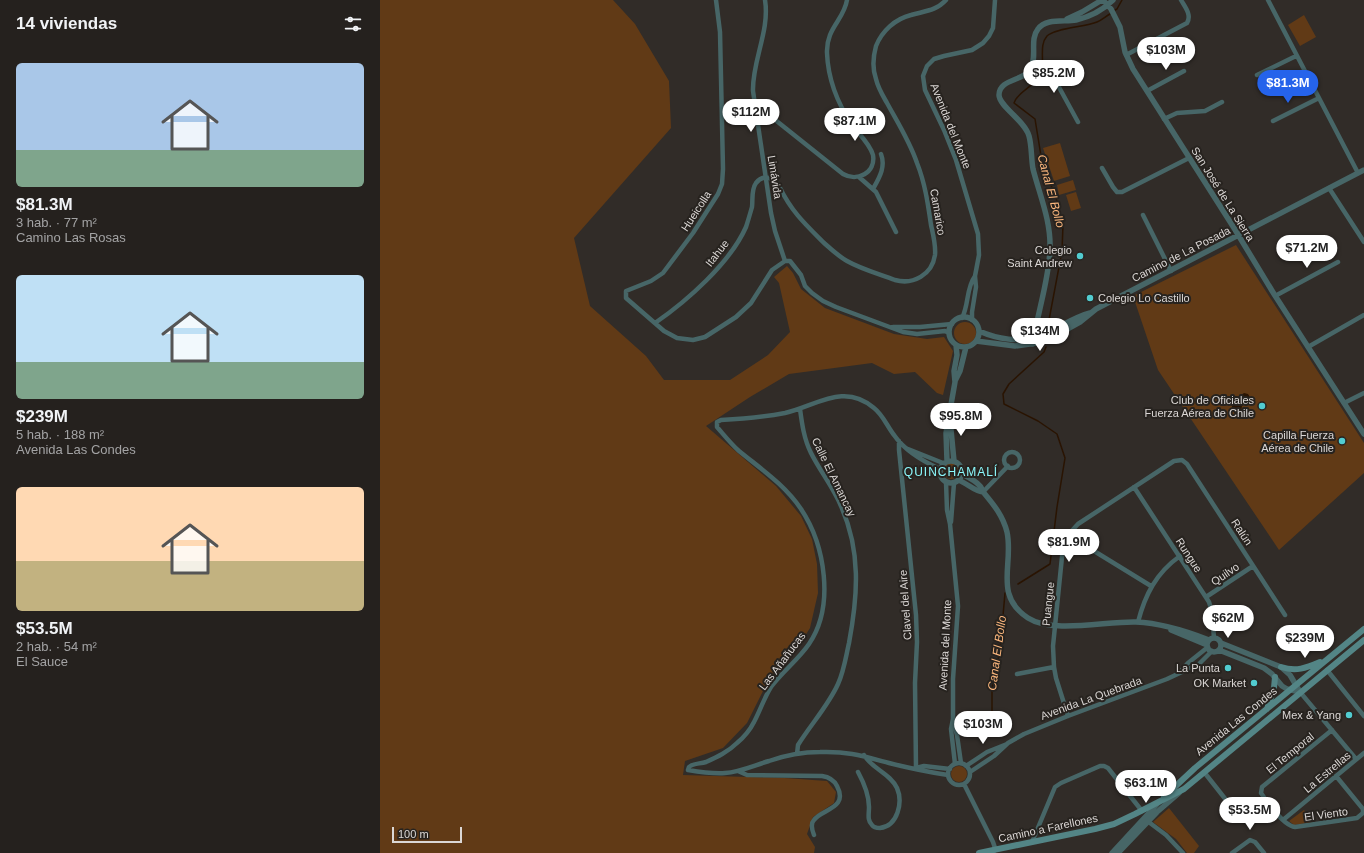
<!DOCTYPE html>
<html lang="es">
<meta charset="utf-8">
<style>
:root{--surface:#25211e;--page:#2d2927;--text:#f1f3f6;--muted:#a3a3a4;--accent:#2563eb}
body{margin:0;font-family:Arial,sans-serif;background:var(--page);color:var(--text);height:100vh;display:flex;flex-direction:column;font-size:15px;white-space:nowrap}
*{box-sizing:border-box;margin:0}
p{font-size:13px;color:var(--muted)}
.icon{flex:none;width:22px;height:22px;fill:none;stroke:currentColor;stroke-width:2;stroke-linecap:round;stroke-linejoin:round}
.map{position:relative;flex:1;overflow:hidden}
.sheet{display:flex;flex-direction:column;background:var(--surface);width:380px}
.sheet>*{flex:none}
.scale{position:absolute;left:12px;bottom:10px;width:70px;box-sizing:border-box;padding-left:4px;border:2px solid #dbd7d5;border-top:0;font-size:11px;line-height:14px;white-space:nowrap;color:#dbd7d5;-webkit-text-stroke:3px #27231f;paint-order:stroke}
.price{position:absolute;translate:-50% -34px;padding:0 9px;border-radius:14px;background:#fff;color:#222;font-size:13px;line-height:26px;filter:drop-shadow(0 1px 2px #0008)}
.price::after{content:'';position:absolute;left:50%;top:24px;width:12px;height:9px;margin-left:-6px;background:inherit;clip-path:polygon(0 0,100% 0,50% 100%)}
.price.current{background:var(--accent);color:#fff}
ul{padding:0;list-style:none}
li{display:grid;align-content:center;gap:8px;height:212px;padding:0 16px}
li span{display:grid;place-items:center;height:124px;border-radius:6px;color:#555}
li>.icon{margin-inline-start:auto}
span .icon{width:72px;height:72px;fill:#fffc;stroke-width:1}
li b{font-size:17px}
h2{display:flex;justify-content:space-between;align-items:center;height:48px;padding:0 16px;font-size:17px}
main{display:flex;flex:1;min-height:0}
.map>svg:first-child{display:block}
.green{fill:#613a16}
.water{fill:#2a1402}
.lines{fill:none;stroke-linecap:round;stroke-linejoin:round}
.stream{stroke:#2a1402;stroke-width:1.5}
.minor{stroke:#476667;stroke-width:4.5}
.tertiary{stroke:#476667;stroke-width:5.5}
.secondary{stroke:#538586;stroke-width:6}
.poi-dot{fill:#52ccd0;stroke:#27231f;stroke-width:1.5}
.labels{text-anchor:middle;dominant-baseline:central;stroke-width:4;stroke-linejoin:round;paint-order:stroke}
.street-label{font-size:11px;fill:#dbd7d5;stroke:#27231f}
.poi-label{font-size:11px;fill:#dbd7d5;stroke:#27231f;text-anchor:end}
.water-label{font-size:12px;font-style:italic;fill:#fdb87e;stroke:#27231f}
.neighbourhood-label{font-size:12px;letter-spacing:1px;fill:#8bf7fa;stroke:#27231f}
</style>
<main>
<section class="sheet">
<h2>14 viviendas<svg class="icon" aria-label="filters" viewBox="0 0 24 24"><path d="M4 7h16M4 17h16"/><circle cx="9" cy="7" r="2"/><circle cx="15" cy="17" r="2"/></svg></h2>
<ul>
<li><span style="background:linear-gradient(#a9c7e8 70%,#7fa58c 0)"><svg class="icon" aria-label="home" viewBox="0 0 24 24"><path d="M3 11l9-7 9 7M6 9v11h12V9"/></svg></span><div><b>$81.3M</b><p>3 hab. · 77 m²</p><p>Camino Las Rosas</p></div></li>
<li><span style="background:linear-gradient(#bfe0f5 70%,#7fa58c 0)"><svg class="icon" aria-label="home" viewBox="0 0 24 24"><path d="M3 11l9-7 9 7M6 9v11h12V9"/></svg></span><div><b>$239M</b><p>5 hab. · 188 m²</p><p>Avenida Las Condes</p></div></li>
<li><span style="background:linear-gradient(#ffd9b3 60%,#c2b280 0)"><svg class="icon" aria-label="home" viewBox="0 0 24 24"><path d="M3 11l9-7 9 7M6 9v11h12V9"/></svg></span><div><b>$53.5M</b><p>2 hab. · 54 m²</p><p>El Sauce</p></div></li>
</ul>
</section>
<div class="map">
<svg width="984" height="853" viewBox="0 0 984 853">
<rect width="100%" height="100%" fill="#312c28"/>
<path class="green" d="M0 0H233L255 24 289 81 291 128 194 238 210 306 266 356 284 380H350L388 355 410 332 399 283 394 277 407 266 413 273 421 289 445 308 514 334 547 339 564 337 573 351 563 395 557 393 535 372 514 374 492 363 409 374 370 397 326 426 396 486 421 516 432 539 437 564 438 593 430 628 415 652 388 681 367 723 343 748 305 761 303 775 405 778 447 781 456 792 454 803 433 817 427 834 435 847 434 853H0Z
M924 15 936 37 920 46 908 25Z
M680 143 690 176 674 181 663 148Z
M693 180 696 190 679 195 677 185Z
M696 192 701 208 691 211 686 195Z
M856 245 984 443V473L899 550 778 370 753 296Z
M574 333a11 11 0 1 1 22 0a11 11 0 1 1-22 0Z
M563 471a8 8 0 1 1 16 0a8 8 0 1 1-16 0Z
M571 774a8 8 0 1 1 16 0a8 8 0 1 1-16 0Z
M789 808 819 846 814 853H807L796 839 773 822Z
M924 810 933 822 914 825 909 821Z"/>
<path class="water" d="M864 393 868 394C874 402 866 402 862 406L861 412 856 414 853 411 850 397 854 396 858 397Z"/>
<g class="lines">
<path class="stream" d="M735 10 737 9 742 0
M660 75C666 64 658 46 667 36 675 28 705 27 717 22 722 20 726 16 730 14
M655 81C649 89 637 93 634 103L655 119 662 162 676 198 683 225 682 251 669 320
M638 584 670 564 677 507 685 458 677 434 658 421 624 404 623 394 629 384 664 352 666 347
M618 736 612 724V688L620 650 625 593"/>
<path class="minor" d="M336 0 340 32 343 169 342 184 338 194 313 233 283 273 271 281 246 291V298L284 331 297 338 313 340 325 337 356 317 371 303 392 270 405 261H410L421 275 425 286 432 293 443 301 456 307 523 332 537 334 565 331 569 333
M385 0C390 31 372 61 373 91L391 213 395 231 405 261
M888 0 978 173
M746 55 807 23C812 15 805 7 801 0
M648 73 659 79 669 78H674L698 122
M877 75 916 56
M767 91 804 71
M374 103 463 174C477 182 496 173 493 155 490 144 479 134 472 125 458 104 448 79 447 53 446 28 464 20 467 0
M784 119 797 113 825 111 842 102
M893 121 939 98
M722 168 733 187 737 192H742L809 158
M479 177 496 192 516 232
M949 188 984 242
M493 189C499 178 506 167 501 154
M763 215 791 271
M895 296 958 262
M582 318C589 305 586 288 595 276
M592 320V312L596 287 595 276 599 255 598 234 576 160 564 130 545 90 543 76 547 66 554 59 564 56 592 50 603 43 609 36 613 28 615 0
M275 323C307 301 350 263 366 227 368 221 370 214 372 207 373 199 371 190 376 183 384 173 396 178 400 188 412 212 425 224 443 242 451 249 458 256 467 261 481 269 499 274 515 280 533 285 552 275 555 255 556 245 553 234 551 225 548 204 545 183 537 163 530 142 518 123 507 103 503 96 498 88 496 79 492 68 493 57 496 46 502 31 515 19 531 15 545 11 556 11 566 0
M513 327H540L572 324
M928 347 984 315
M964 403 984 393
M519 441V450L536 615 537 642 535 683 536 768
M528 449 563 463
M624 460a8 8 0 1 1 16 0a8 8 0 1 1-16 0Z
M560 469C542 461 525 451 514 435 507 426 503 415 494 408 464 382 436 406 405 413 384 417 362 419 341 420L337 422V427C344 435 351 444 359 451 381 469 405 485 421 509 445 545 455 606 429 644 418 660 403 671 391 687 384 698 380 711 374 722 370 730 363 738 357 743 348 752 337 757 326 762 320 764 313 763 309 767L308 770C320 772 333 774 345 773 360 772 375 765 389 761 406 755 422 752 440 752 468 751 483 756 509 763 529 768 548 772 568 775
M566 482 567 510 570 524 578 606 573 679V719L571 729 575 764
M754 487 829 602 832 612 834 638
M603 492 628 466
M571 522 574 483
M688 535 771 586
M826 597 873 566
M758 622C765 595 776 573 800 556
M947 670 984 716
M800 672 808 663 828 647
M637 674 674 667
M920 692 976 759
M688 716 676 678 674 667 673 646 683 547 688 535 698 524 794 461 802 460 807 464 905 615
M573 721 577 735 581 763
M952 730 882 787 881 793C887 802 904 826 915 827L977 818 983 813V809L956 776
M417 754 418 745C431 724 448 706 458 684 464 671 466 656 469 643 478 595 481 551 461 506 453 487 440 471 431 453 424 439 422 424 420 409
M568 774a11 11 0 1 1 22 0a11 11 0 1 1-22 0Z
M586 766 607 752 627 744
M536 768 544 766 570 769
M358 771 367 775 442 776C449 777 454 780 457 786 469 809 441 809 434 820 430 824 432 830 434 835
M478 772C484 783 489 795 489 807 489 814 487 820 492 825 494 828 497 828 500 828 518 826 523 802 517 788 510 773 492 769 484 755
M590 772 614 756 628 743 644 734 688 716 787 679 819 664 832 651
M824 772 854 810
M584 784 613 842 615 848 614 851
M766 820 786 835 803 853
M903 820 984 753
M652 842 675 787 681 783 720 766H724L728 768 762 811
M852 853 870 840 875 842 884 853"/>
<path class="tertiary" d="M723 0 731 9 740 27 745 52 753 69 854 228 894 294 984 434
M687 19 702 12 722 0
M569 332a15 15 0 1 1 30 0a15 15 0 1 1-30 0Z
M599 331C617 339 640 343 659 336 677 330 691 318 710 313
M596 341 635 346 657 343 671 338 700 322 716 309 984 170
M653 344C657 313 669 281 670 249 671 221 660 196 653 169 651 158 652 147 649 136 645 121 619 106 619 95 619 79 643 81 650 70 658 57 649 40 658 29 666 18 684 22 696 20 709 17 723 10 733 0
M575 381 580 371 586 347
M570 419 574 461
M560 472a11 11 0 1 1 22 0a11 11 0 1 1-22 0Z
M567 461 566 433 575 382 574 371 577 355 576 345
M582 474C588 477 595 480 600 486 602 488 602 491 604 493 614 505 623 516 627 532 634 564 613 595 648 618 673 634 726 621 756 622 781 623 806 631 829 640
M578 480C587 483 594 491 603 492
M791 630 827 645
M827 645a7 7 0 1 1 14 0a7 7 0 1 1-14 0Z
M841 643 901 667 910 675 920 692
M839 650 884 668 892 674 902 686 907 689 920 692
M732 853 779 802
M738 853 777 812 799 793"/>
<path class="secondary" d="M901 667C916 672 926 668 940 662
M887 709 894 688 895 677
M784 797 815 768 984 629
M599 853 715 829 734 824 755 814 804 789 984 640"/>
</g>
<g class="poi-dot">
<circle cx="700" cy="256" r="4"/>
<circle cx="710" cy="298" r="4"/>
<circle cx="882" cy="406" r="4"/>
<circle cx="962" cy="441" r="4"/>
<circle cx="848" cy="668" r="4"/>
<circle cx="874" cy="683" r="4"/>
<circle cx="969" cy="715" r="4"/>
</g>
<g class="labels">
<g class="street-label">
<text transform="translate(571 126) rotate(68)">Avenida del Monte</text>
<text transform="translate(395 177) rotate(81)">Limávida</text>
<text transform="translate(843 194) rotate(58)">San José de La Sierra</text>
<text transform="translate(316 211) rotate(-57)">Hueicolla</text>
<text transform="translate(558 212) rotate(80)">Camarico</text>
<text transform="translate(337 253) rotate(-52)">Itahue</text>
<text transform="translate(801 254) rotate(-27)">Camino de La Posada</text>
<text transform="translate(454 477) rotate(64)">Calle El Amancay</text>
<text transform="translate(862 532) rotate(57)">Ralún</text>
<text transform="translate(809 555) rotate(57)">Rungue</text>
<text transform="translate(845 574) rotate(-34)">Quilvo</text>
<text transform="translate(668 604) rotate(-84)">Puangue</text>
<text transform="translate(525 605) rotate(-94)">Clavel del Aire</text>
<text transform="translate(565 645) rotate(-87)">Avenida del Monte</text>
<text transform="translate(402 661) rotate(-53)">Las Añañucas</text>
<text transform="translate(711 698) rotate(-20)">Avenida La Quebrada</text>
<text transform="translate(856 721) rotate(-39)">Avenida Las Condes</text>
<text transform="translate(910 753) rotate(-39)">El Temporal</text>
<text transform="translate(947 772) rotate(-40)">La Estrellas</text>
<text transform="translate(946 814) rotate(-8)">El Viento</text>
<text transform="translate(668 828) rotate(-12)">Camino a Farellones</text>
</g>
<g class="poi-label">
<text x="692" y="250">Colegio<tspan x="692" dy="13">Saint Andrew</tspan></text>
<text x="718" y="298" text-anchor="start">Colegio Lo Castillo</text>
<text x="874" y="400">Club de Oficiales<tspan x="874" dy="13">Fuerza Aérea de Chile</tspan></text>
<text x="954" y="435">Capilla Fuerza<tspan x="954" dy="13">Aérea de Chile</tspan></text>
<text x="840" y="668">La Punta</text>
<text x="866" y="683">OK Market</text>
<text x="961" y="715">Mex &amp; Yang</text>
</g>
<g class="water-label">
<text transform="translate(671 191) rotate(75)">Canal El Bollo</text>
<text transform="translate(617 653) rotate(-82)">Canal El Bollo</text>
</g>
<g class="neighbourhood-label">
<text x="571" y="472">QUINCHAMALÍ</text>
</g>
</g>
</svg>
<div class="scale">100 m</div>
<b class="price" style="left:786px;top:71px">$103M</b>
<b class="price" style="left:674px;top:94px">$85.2M</b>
<b class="price current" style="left:908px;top:104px">$81.3M</b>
<b class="price" style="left:371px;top:133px">$112M</b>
<b class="price" style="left:475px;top:142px">$87.1M</b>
<b class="price" style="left:927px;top:269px">$71.2M</b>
<b class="price" style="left:660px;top:352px">$134M</b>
<b class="price" style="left:581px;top:437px">$95.8M</b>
<b class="price" style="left:689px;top:563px">$81.9M</b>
<b class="price" style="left:848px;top:639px">$62M</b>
<b class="price" style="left:925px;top:659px">$239M</b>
<b class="price" style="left:603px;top:745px">$103M</b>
<b class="price" style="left:766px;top:804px">$63.1M</b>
<b class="price" style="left:870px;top:831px">$53.5M</b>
</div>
</main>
